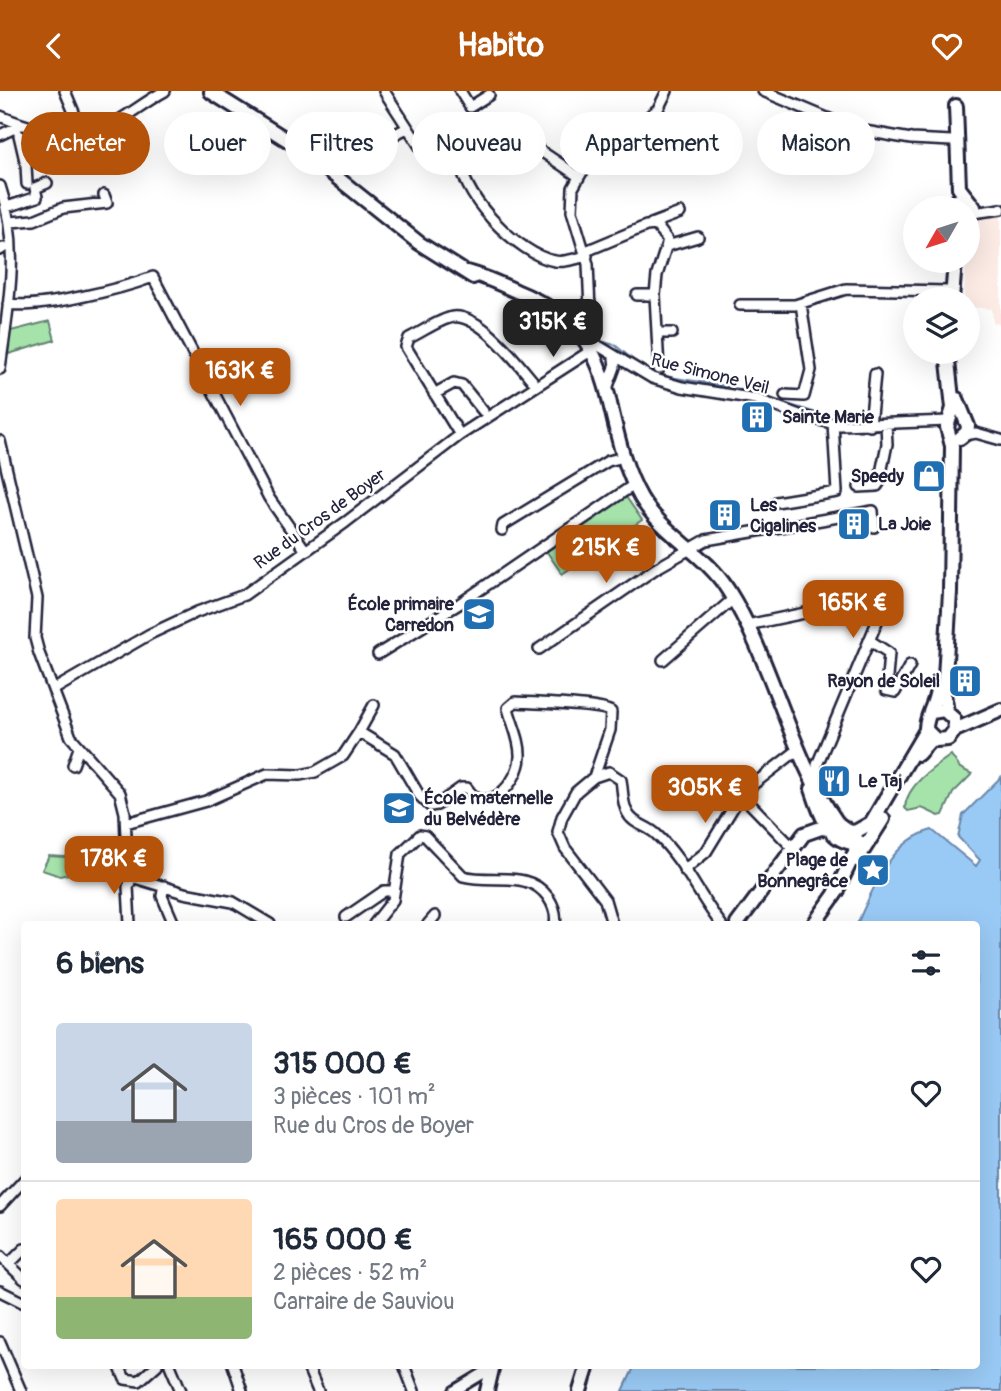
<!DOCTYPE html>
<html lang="fr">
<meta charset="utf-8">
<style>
:root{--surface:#fff;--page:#f2f2f3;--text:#1f2937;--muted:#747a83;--line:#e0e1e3;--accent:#b45309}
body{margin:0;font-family:Pangolin,sans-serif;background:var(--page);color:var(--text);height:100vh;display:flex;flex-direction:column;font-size:26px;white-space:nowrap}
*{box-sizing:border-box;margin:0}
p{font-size:23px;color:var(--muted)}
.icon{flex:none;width:38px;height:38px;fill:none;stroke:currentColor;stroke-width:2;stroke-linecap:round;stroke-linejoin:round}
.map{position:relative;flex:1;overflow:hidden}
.drawer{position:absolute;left:21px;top:830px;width:959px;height:448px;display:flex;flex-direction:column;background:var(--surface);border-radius:7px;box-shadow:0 7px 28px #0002}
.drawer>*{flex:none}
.hud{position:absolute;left:21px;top:21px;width:959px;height:63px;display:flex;gap:14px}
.needle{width:46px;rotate:231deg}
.tools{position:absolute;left:903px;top:105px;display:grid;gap:14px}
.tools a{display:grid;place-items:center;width:77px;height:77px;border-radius:50%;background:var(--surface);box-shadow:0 7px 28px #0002;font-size:35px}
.price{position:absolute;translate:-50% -60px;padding:0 16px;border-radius:14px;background:var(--accent);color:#fff;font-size:23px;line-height:46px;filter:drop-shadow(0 2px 4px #0008)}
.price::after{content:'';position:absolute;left:50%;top:42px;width:21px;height:16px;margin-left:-10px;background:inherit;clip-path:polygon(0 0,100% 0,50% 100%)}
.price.selected{background:#222;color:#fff}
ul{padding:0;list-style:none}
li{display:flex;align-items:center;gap:21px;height:175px;padding:0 35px}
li+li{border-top:2px solid var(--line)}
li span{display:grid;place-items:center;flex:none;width:196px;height:140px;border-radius:7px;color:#555}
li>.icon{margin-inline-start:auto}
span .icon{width:84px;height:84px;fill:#fffc;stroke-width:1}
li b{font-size:30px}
h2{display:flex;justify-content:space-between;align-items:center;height:84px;padding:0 35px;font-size:30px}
.chip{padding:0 24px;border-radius:32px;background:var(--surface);box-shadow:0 7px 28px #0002;font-size:24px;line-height:63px}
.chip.selected{background:var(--accent);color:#fff}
header{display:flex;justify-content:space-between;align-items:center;height:91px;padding:0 35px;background:var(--accent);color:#fff;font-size:32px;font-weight:700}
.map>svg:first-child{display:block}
.built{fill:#fdece6}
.green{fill:#a5e3ab;stroke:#648273;stroke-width:2}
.water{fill:#99caf5;stroke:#6987ab;stroke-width:2}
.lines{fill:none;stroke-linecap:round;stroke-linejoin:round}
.stream{stroke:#6987ab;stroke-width:2}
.minor-casing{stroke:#22223b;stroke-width:14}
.major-casing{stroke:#22223b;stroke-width:18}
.minor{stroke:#fff;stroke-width:9}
.major{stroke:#fff;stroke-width:12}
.labels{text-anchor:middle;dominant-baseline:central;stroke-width:5;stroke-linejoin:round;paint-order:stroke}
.street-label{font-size:18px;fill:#22223b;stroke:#fff}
.poi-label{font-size:18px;font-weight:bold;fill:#22223b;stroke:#fff;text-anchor:start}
</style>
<header><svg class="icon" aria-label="back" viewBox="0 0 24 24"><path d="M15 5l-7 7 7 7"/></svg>Habito<svg class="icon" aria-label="heart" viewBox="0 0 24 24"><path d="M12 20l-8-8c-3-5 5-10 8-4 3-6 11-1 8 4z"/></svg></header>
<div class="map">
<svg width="1001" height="1300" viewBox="0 0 1001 1300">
<rect width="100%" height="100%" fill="#fff"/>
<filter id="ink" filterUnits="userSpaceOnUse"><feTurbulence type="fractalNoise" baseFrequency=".0143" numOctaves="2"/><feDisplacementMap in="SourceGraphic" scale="14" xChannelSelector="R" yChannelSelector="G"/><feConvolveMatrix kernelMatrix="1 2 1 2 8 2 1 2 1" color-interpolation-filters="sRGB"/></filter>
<g filter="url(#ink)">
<path class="built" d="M1001 122V233L993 232 992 218 968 216V208H964L968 133 980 125Z"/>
<path class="green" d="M50 230 55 249 5 264 7 241Z
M624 403 642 429 562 483 545 458Z
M951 664 960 677 972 683 953 702 943 724 939 725 922 717 908 720 905 717C906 695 934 676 951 664Z
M76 762H82L81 780 60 785 42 779 49 765 65 766Z"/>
<path class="water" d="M1001 686V1300H623L635 1274H976V833H857C874 796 890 750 932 739L976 775 980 769 958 746 963 724Z"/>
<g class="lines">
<path class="stream" d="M604 251 615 254 643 277
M657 284 732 296 826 325"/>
<g class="minor-casing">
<path id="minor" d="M65 0 83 43
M384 0 428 68 451 61 462 63C453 99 520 165 555 170 565 172 577 167 587 165
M460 0 470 16 489 4
M667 0 658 18 582 81 573 97 572 120 588 173 591 242 597 254 652 287 682 296 756 308 802 325 840 334 949 330
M763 0 853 38 911 48 952 50
M0 25C29 37 74 52 105 37 126 27 144 11 165 0
M0 44 19 35
M19 44 26 74 27 93
M462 63 473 54H532L578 85
M355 64 407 37
M0 95C21 156 8 215 0 278
M7 116 37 106 35 97 47 92
M973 122 1001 118
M11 131 34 129 63 117 107 112 104 104
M651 133 680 122
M667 155 698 146
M0 159 3 157
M586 160 646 135 656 134 668 150 657 184 655 204 659 278
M637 204H655
M8 213C41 218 121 198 153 186L269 407 306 460
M740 214H795L846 198 949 200
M564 229H570L590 217
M566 231 565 225 590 211
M657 242H672
M607 298 615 276 614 267
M434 303 454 292 462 294 483 320
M785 304 804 305 811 279 801 213
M870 335 875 283
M460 344 406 256 409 247C422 241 440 228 453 226 480 223 517 271 532 289
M965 344 976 342 1001 349
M0 350 37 507 35 547 39 562 71 646 120 702 125 722 127 769 132 786 128 796 130 833
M859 396 877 395 879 392 887 353 886 333
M776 411 837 401 833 332
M502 439 503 434 608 370 624 366
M747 534 843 514 878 518 879 526 817 674V693
M869 549 889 562 886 599 895 601 910 574
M539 558 655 478 706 449 873 420 874 436
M378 563 459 513 635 393
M663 569 733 508
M53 599 150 543 197 521 244 504 346 431 460 344 592 259
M359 641 374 614
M73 674 79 657
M724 686 793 757
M126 732 206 710 267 683 300 684 315 681 343 665 359 641 395 663 419 704 430 715 437 714 461 697H467C486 728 519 691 520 666 521 650 512 633 508 617L515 611C532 612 604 614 611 621L610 639 594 686
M684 779 706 761 742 702 799 658
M132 786 184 802 233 811 270 833
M164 795 162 805 174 833
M346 826 384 800H394
M374 833 393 809 400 763 420 744 425 745 463 785C492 793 528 778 548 806 554 815 557 823 555 833
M428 833 435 825
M612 833 605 809 565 757 558 741 562 726 576 701 594 686 609 681 621 689C623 700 622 711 627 721 633 734 647 734 657 744 683 768 699 805 721 833
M0 1115 24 1089
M0 1165 24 1188
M9 1173 24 1158
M0 1200 24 1212
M0 1251 21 1300
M119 1274 125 1288 139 1290 157 1274
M170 1274 181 1300
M233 1274 242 1300
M307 1274 318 1300
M404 1274 414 1300
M454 1300 492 1277"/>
</g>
<g class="major-casing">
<path id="major" d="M211 1 300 57 419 152 473 186
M956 15 959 97 974 116 968 126
M953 117 956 110 965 107
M467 181C484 185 500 193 516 200 575 224 598 254 611 317 618 347 625 379 641 407 663 444 705 462 728 499 772 568 790 664 836 730 841 737 851 739 856 747L855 761 834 805
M952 208 955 170
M957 308 968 335 967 341 960 347
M932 621 944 619 954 628 955 639 948 648 936 649 926 639C925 625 936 614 937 597
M947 621 944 603 950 501 952 355 947 336 953 317 947 261
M955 639 1001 619
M918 663 932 647
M812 698C821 724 829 756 863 752
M857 769 883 728
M737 833 804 743 821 737 855 741 871 732 926 639
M814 833 838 799
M487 1300 493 1274
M580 1300 588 1274"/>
</g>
<use href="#minor" class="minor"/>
<use href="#major" class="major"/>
</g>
</g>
<defs>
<g id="building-square" transform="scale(1.75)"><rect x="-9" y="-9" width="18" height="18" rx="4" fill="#1f6fb2" stroke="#fff"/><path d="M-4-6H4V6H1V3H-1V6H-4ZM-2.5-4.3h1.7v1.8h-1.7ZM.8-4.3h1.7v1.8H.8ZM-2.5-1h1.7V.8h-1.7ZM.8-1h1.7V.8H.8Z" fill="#fff"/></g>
<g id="shop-square" transform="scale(1.75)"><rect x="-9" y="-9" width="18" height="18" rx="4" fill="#1f6fb2" stroke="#fff"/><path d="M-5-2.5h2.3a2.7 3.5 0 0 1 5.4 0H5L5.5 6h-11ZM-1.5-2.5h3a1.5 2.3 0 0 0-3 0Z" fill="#fff"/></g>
<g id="school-square" transform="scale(1.75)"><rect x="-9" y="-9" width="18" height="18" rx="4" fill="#1f6fb2" stroke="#fff"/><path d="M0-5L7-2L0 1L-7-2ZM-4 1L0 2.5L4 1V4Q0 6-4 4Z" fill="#fff"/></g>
<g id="restaurant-square" transform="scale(1.75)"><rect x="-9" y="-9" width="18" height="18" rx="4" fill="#1f6fb2" stroke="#fff"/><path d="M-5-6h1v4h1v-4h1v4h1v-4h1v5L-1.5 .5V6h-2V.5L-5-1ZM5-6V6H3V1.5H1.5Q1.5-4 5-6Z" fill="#fff"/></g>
<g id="sight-square" transform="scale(1.75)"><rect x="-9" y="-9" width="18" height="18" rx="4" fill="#1f6fb2" stroke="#fff"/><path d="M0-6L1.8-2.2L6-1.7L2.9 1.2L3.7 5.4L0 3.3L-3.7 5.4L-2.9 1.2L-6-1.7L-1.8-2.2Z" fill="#fff"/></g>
</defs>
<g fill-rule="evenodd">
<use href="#building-square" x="757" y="326"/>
<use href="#shop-square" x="929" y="385"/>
<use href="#building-square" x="725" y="424"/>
<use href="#building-square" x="854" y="433"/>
<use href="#school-square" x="479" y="523"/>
<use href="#building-square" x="965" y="590"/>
<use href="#restaurant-square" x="834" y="690"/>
<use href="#school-square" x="399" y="717"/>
<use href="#sight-square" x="873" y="779"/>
</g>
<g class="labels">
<g class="street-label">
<text transform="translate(710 283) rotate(14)">Rue Simone Veil</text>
<text transform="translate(320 428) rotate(-36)">Rue du Cros de Boyer</text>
</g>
<g class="poi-label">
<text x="782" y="326">Sainte Marie</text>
<text x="904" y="385" text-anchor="end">Speedy</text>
<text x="750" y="414">Les<tspan x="750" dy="21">Cigalines</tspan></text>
<text x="878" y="433">La Joie</text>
<text x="454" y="513" text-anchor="end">École primaire<tspan x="454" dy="21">Carredon</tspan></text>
<text x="940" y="590" text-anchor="end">Rayon de Soleil</text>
<text x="858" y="690">Le Taj</text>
<text x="424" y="707">École maternelle<tspan x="424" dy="21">du Belvédère</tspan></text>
<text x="848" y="769" text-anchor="end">Plage de<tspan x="848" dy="21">Bonnegrâce</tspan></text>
</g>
</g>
</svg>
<div class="tools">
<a><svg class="needle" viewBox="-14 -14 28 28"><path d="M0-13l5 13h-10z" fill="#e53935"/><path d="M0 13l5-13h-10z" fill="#747a83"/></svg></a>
<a><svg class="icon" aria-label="layers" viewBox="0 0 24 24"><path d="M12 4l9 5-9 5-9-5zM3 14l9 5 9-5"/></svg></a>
</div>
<b class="price selected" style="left:553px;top:268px">315K €</b>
<b class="price" style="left:240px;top:317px">163K €</b>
<b class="price" style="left:606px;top:494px">215K €</b>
<b class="price" style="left:853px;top:549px">165K €</b>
<b class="price" style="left:705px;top:734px">305K €</b>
<b class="price" style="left:114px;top:805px">178K €</b>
<div class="hud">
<a class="chip selected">Acheter</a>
<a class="chip">Louer</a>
<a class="chip">Filtres</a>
<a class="chip">Nouveau</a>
<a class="chip">Appartement</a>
<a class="chip">Maison</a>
</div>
<section class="drawer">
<h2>6 biens<svg class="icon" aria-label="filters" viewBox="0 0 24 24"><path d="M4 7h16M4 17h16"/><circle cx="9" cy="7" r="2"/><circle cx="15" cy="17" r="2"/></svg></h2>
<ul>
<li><span style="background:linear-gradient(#c9d6e8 70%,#9aa5b1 0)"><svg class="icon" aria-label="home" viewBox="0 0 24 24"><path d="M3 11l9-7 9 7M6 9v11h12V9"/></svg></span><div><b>315 000 €</b><p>3 pièces · 101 m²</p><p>Rue du Cros de Boyer</p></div><svg class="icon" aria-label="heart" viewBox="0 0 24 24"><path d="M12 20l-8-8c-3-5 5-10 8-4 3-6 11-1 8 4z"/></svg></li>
<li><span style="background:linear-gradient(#ffd9b3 70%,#8fb573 0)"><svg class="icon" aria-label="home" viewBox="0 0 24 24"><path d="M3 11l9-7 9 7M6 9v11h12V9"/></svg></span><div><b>165 000 €</b><p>2 pièces · 52 m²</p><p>Carraire de Sauviou</p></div><svg class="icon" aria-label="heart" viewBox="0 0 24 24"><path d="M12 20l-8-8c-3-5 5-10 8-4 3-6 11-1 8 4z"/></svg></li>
</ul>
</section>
</div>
